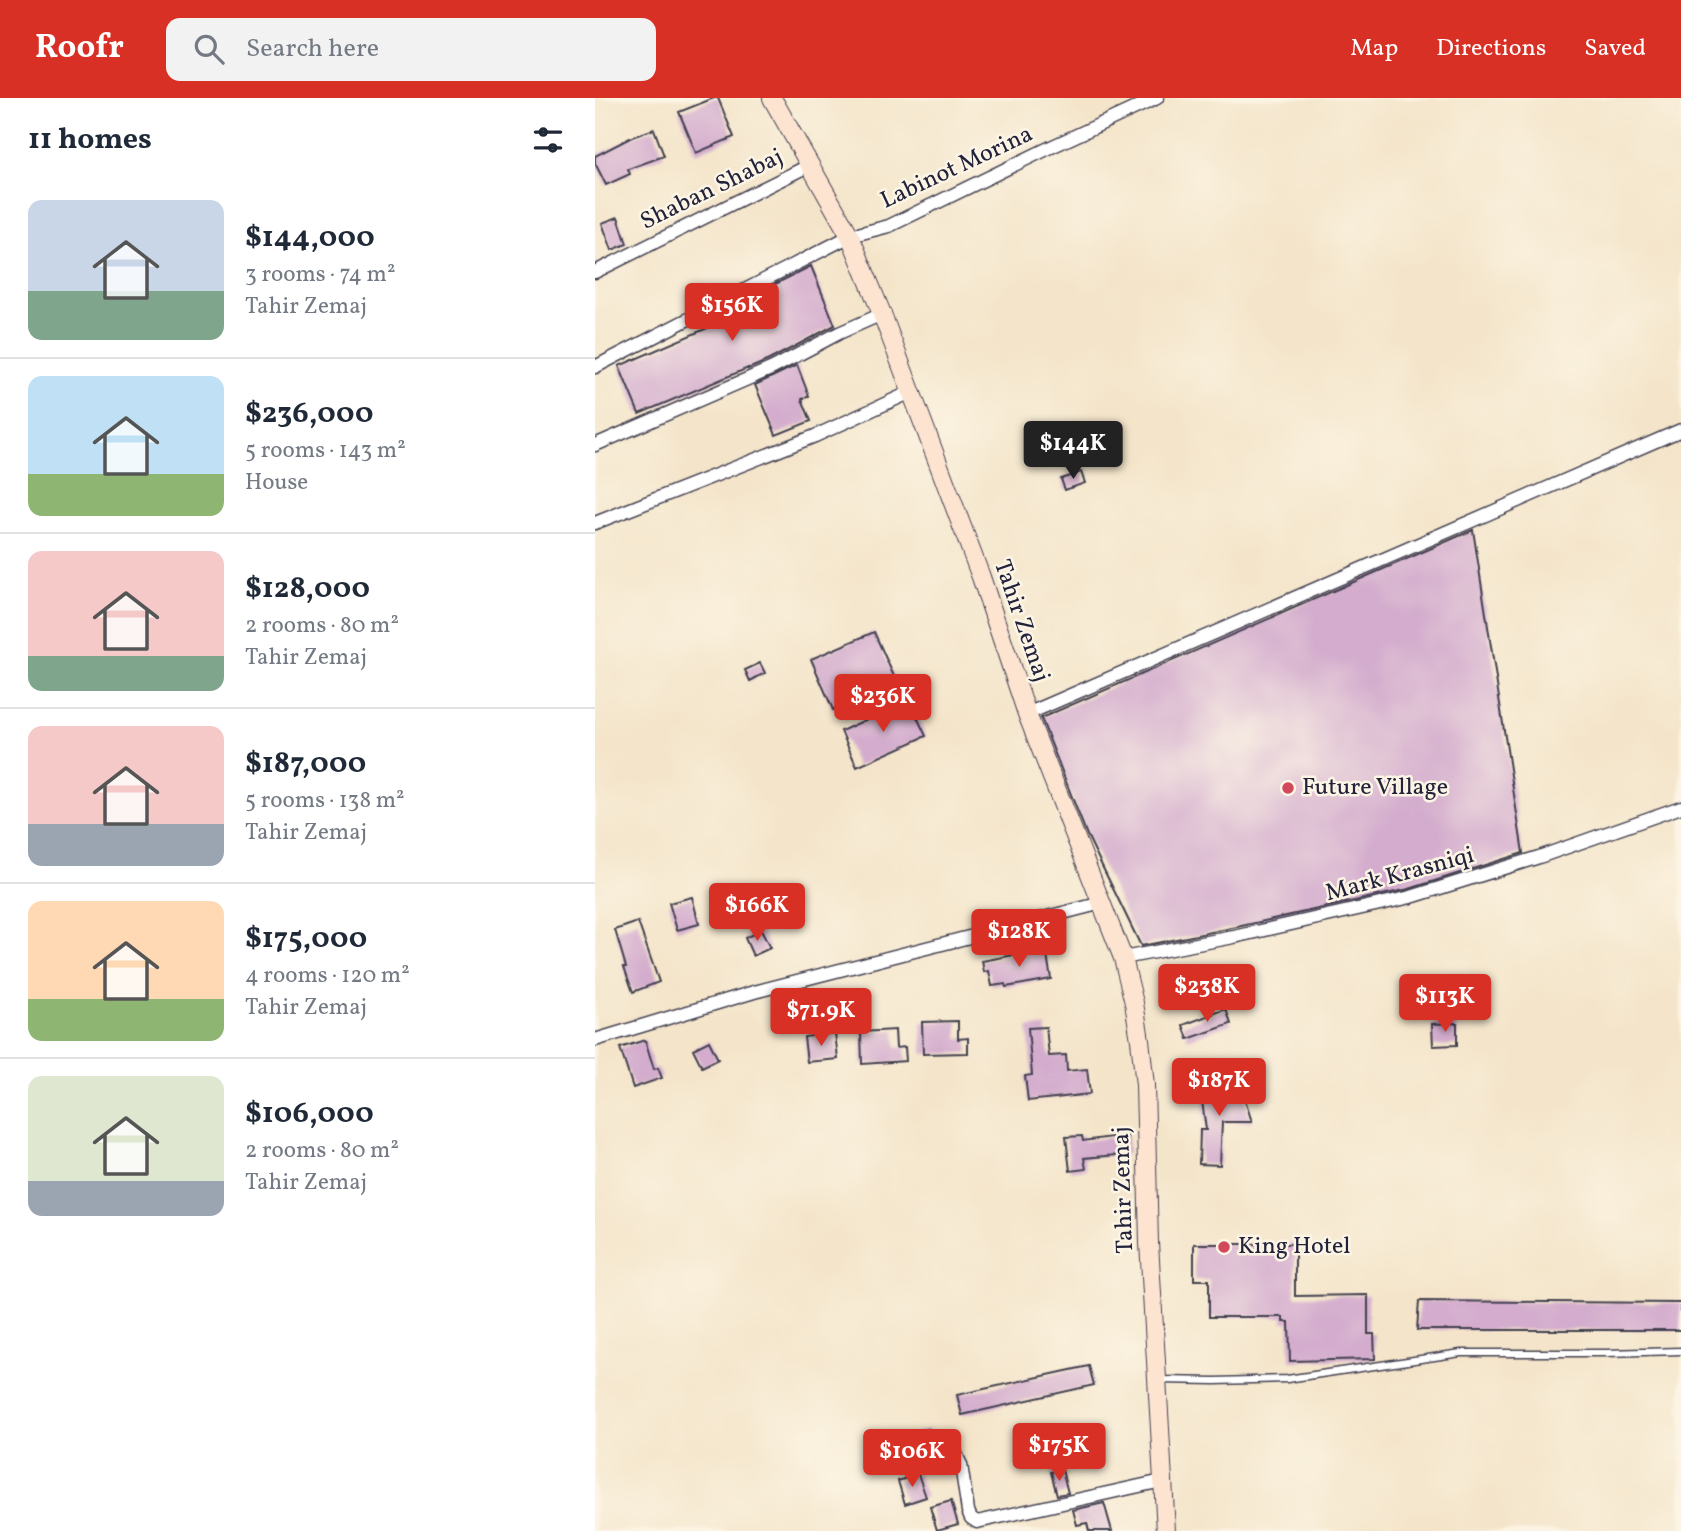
<!DOCTYPE html>
<meta charset="utf-8">
<style>
:root{--surface:#fff;--page:#f2f2f3;--text:#1f2937;--muted:#747a83;--line:#e0e1e3;--accent:#d93025}
body{margin:0;font-family:Vollkorn,serif;background:var(--page);color:var(--text);height:100vh;display:flex;flex-direction:column;font-size:26px;white-space:nowrap}
*{box-sizing:border-box;margin:0}
p{font-size:23px;color:var(--muted)}
.icon{flex:none;width:38px;height:38px;fill:none;stroke:currentColor;stroke-width:2;stroke-linecap:round;stroke-linejoin:round}
.map{position:relative;flex:1;overflow:hidden}
.drawer{display:flex;flex-direction:column;background:var(--surface);width:595px}
.drawer>*{flex:none}
.price{position:absolute;translate:-50% -60px;padding:0 16px;border-radius:7px;background:var(--accent);color:#fff;font-size:23px;line-height:46px;filter:drop-shadow(0 2px 4px #0008)}
.price::after{content:'';position:absolute;left:50%;top:42px;width:21px;height:16px;margin-left:-10px;background:inherit;clip-path:polygon(0 0,100% 0,50% 100%)}
.price.active{background:#222;color:#fff}
ul{padding:0;list-style:none}
li{display:flex;align-items:center;gap:21px;height:175px;padding:0 28px}
li+li{border-top:2px solid var(--line)}
li span{display:grid;place-items:center;flex:none;width:196px;height:140px;border-radius:14px;color:#555}
li>.icon{margin-inline-start:auto}
span .icon{width:84px;height:84px;fill:#fffc;stroke-width:1}
li b{font-size:30px}
h2{display:flex;justify-content:space-between;align-items:center;height:84px;padding:0 28px;font-size:30px}
header{display:flex;align-items:center;gap:42px;box-sizing:border-box;height:98px;padding:0 35px;background:var(--accent);color:#fff}
header strong{font-size:33px}
nav{display:flex;gap:38px;margin-inline-start:auto;font-size:24px}
.search{width:490px;height:63px;background:var(--page);display:flex;align-items:center;gap:18px;box-sizing:border-box;padding:0 24px;border-radius:14px;color:var(--muted);font-size:26px}
main{display:flex;flex:1;min-height:0}
.map>svg:first-child{display:block}
.building{fill:#d4adce}
.lines{fill:none;stroke-linecap:round;stroke-linejoin:round}
.lane-casing{stroke:#423f50;stroke-width:9}
.street-casing{stroke:#423f50;stroke-width:15}
.secondary-casing{stroke:#423f50;stroke-width:20}
.lane{stroke:#fff;stroke-width:6}
.street{stroke:#fff;stroke-width:12}
.secondary{stroke:#fde4d1;stroke-width:18}
.poi-dot{fill:#d1495b;stroke:#fcf5e5;stroke-width:2.5}
.labels{text-anchor:middle;dominant-baseline:central;stroke-width:5;stroke-linejoin:round;paint-order:stroke}
.street-label{font-size:24px;fill:#22223b;stroke:#fcf5e5}
.poi-label{font-size:24px;fill:#22223b;stroke:#fcf5e5;text-anchor:start}
</style>
<header>
<strong>Roofr</strong>
<div class="search"><svg class="icon" aria-label="search" viewBox="0 0 24 24"><circle cx="10" cy="10" r="6"/><path d="M15 15l6 6"/></svg>Search here</div>
<nav><a>Map</a><a>Directions</a><a>Saved</a></nav>
</header>
<main>
<section class="drawer">
<h2>11 homes<svg class="icon" aria-label="filters" viewBox="0 0 24 24"><path d="M4 7h16M4 17h16"/><circle cx="9" cy="7" r="2"/><circle cx="15" cy="17" r="2"/></svg></h2>
<ul>
<li><span style="background:linear-gradient(#c9d6e8 65%,#7fa58c 0)"><svg class="icon" aria-label="home" viewBox="0 0 24 24"><path d="M3 11l9-7 9 7M6 9v11h12V9"/></svg></span><div><b>$144,000</b><p>3 rooms · 74 m²</p><p>Tahir Zemaj</p></div></li>
<li><span style="background:linear-gradient(#bfe0f5 70%,#8fb573 0)"><svg class="icon" aria-label="home" viewBox="0 0 24 24"><path d="M3 11l9-7 9 7M6 9v11h12V9"/></svg></span><div><b>$236,000</b><p>5 rooms · 143 m²</p><p>House</p></div></li>
<li><span style="background:linear-gradient(#f6c9c9 75%,#7fa58c 0)"><svg class="icon" aria-label="home" viewBox="0 0 24 24"><path d="M3 11l9-7 9 7M6 9v11h12V9"/></svg></span><div><b>$128,000</b><p>2 rooms · 80 m²</p><p>Tahir Zemaj</p></div></li>
<li><span style="background:linear-gradient(#f6c9c9 70%,#9aa5b1 0)"><svg class="icon" aria-label="home" viewBox="0 0 24 24"><path d="M3 11l9-7 9 7M6 9v11h12V9"/></svg></span><div><b>$187,000</b><p>5 rooms · 138 m²</p><p>Tahir Zemaj</p></div></li>
<li><span style="background:linear-gradient(#ffd9b3 70%,#8fb573 0)"><svg class="icon" aria-label="home" viewBox="0 0 24 24"><path d="M3 11l9-7 9 7M6 9v11h12V9"/></svg></span><div><b>$175,000</b><p>4 rooms · 120 m²</p><p>Tahir Zemaj</p></div></li>
<li><span style="background:linear-gradient(#dfe7d0 75%,#9aa5b1 0)"><svg class="icon" aria-label="home" viewBox="0 0 24 24"><path d="M3 11l9-7 9 7M6 9v11h12V9"/></svg></span><div><b>$106,000</b><p>2 rooms · 80 m²</p><p>Tahir Zemaj</p></div></li>
</ul>
</section>
<div class="map">
<svg width="1086" height="1433" viewBox="0 0 1086 1433">
<rect width="100%" height="100%" fill="#fcf5e5"/>
<filter id="ink" filterUnits="userSpaceOnUse"><feTurbulence type="fractalNoise" baseFrequency=".0143" numOctaves="2"/><feDisplacementMap in="SourceGraphic" scale="14" xChannelSelector="R" yChannelSelector="G"/><feConvolveMatrix kernelMatrix="1 2 1 2 8 2 1 2 1" color-interpolation-filters="sRGB"/></filter>
<filter id="wash" filterUnits="userSpaceOnUse"><feTurbulence type="fractalNoise" baseFrequency=".00686" numOctaves="4" result="noise"/><feDisplacementMap in="SourceGraphic" scale="28" xChannelSelector="R" yChannelSelector="G"/><feGaussianBlur stdDeviation="1.57" result="paint"/><feColorMatrix in="noise" values="0 0 0 0 0 0 0 0 0 0 0 0 0 0 0 0 0 1.4 0 .05"/><feComposite in="paint" operator="in"/></filter>
<g filter="url(#wash)">
<rect width="100%" height="100%" fill="#f4e5ca"/>
<g id="blocks">
<path class="building" d="M119 0H123L139 39 101 55 84 14Z
M59 31 69 58 33 71 35 76 11 87 0 65V58L37 39Z
M23 119 32 146 17 152 7 125Z
M216 168 240 227 174 262 153 271V270L44 316 24 268 152 213 147 203Z
M202 267 214 298 207 301 216 323 181 337 160 287Z
M486 374 490 385 470 392 466 381Z
M878 432 928 755 814 791 637 830 546 848 492 737 446 620Z
M279 534 302 585 238 612 216 561Z
M165 565 170 575 155 583 150 572Z
M314 602 331 638 262 669 246 633Z
M97 799 104 826 82 832 74 805Z
M43 824 64 884 38 894 29 869H31L20 832Z
M166 832 175 850 158 858 150 840Z
M451 851 456 881 411 889 410 886 397 888 394 873 389 874 387 863Z
M631 911 636 926 593 941 588 927Z
M363 923V941L373 940V955L328 956 327 924Z
M862 925V947L838 948 837 926Z
M451 929 454 958 471 957 472 973 492 971 495 996 433 1003 430 978 437 977 433 930Z
M300 932 301 950 310 949 311 963 267 966 266 934Z
M240 935 243 961 212 964 209 939Z
M50 942 59 971 63 970 67 980 38 990 25 950Z
M114 943 123 961 107 969 98 951Z
M634 986 648 996 657 1024H627L625 1067 604 1066 605 1032H611L605 988Z
M532 1037 533 1056 489 1060 491 1071 475 1073 471 1039 487 1038 488 1043Z
M599 1146H700V1198L773 1197V1236H779L780 1261 695 1263 694 1224H688V1219H614V1182H599Z
M824 1203 1086 1205V1232H822Z
M494 1268 499 1287 367 1317 362 1297Z
M333 1331 341 1354 320 1360 313 1337Z
M467 1372 473 1395 462 1397 456 1374Z
M323 1376 331 1399 310 1406 303 1383Z
M356 1403 363 1426 342 1432 335 1409Z
M509 1405 517 1433H494L492 1425 482 1427 478 1412Z"/>
</g>
</g>
<g filter="url(#ink)">
<use href="#blocks" fill-opacity="0" stroke="#423f50" stroke-width="2"/>
<g class="lines">
<g class="lane-casing">
<path id="lane" d="M565 1282 620 1283 692 1281 866 1255H1011L1086 1253"/>
</g>
<g class="street-casing">
<path id="street" d="M0 174 215 67
M0 269 255 138 294 128 456 49 562 0
M0 347 178 270 244 235 287 216
M0 425 220 338 316 294
M432 616 1086 332
M528 860 639 839 816 799 944 759 1086 709
M0 942 159 894 507 805
M360 1354 366 1367 373 1413 376 1420 382 1424 567 1383"/>
</g>
<g class="secondary-casing">
<path id="secondary" d="M177 0 255 138 287 216 386 479 432 616 528 860 539 905 545 942 550 987 554 1145 571 1433"/>
</g>
<use href="#lane" class="lane"/>
<use href="#street" class="street"/>
<use href="#secondary" class="secondary"/>
</g>
</g>
<g class="poi-dot">
<circle cx="693" cy="690" r="7"/>
<circle cx="629" cy="1149" r="7"/>
</g>
<g class="labels">
<g class="street-label">
<text transform="translate(362 70) rotate(-25)">Labinot Morina</text>
<text transform="translate(117 92) rotate(-26)">Shaban Shabaj</text>
<text transform="translate(426 523) rotate(71)">Tahir Zemaj</text>
<text transform="translate(805 777) rotate(-15)">Mark Krasniqi</text>
<text transform="translate(529 1092) rotate(-92)">Tahir Zemaj</text>
</g>
<g class="poi-label">
<text x="707" y="690">Future Village</text>
<text x="643" y="1149">King Hotel</text>
</g>
</g>
</svg>
<b class="price" style="left:137px;top:245px">$156K</b>
<b class="price active" style="left:478px;top:383px">$144K</b>
<b class="price" style="left:288px;top:636px">$236K</b>
<b class="price" style="left:162px;top:845px">$166K</b>
<b class="price" style="left:424px;top:871px">$128K</b>
<b class="price" style="left:612px;top:926px">$238K</b>
<b class="price" style="left:850px;top:936px">$113K</b>
<b class="price" style="left:226px;top:950px">$71.9K</b>
<b class="price" style="left:624px;top:1020px">$187K</b>
<b class="price" style="left:464px;top:1385px">$175K</b>
<b class="price" style="left:317px;top:1391px">$106K</b>
</div>
</main>
